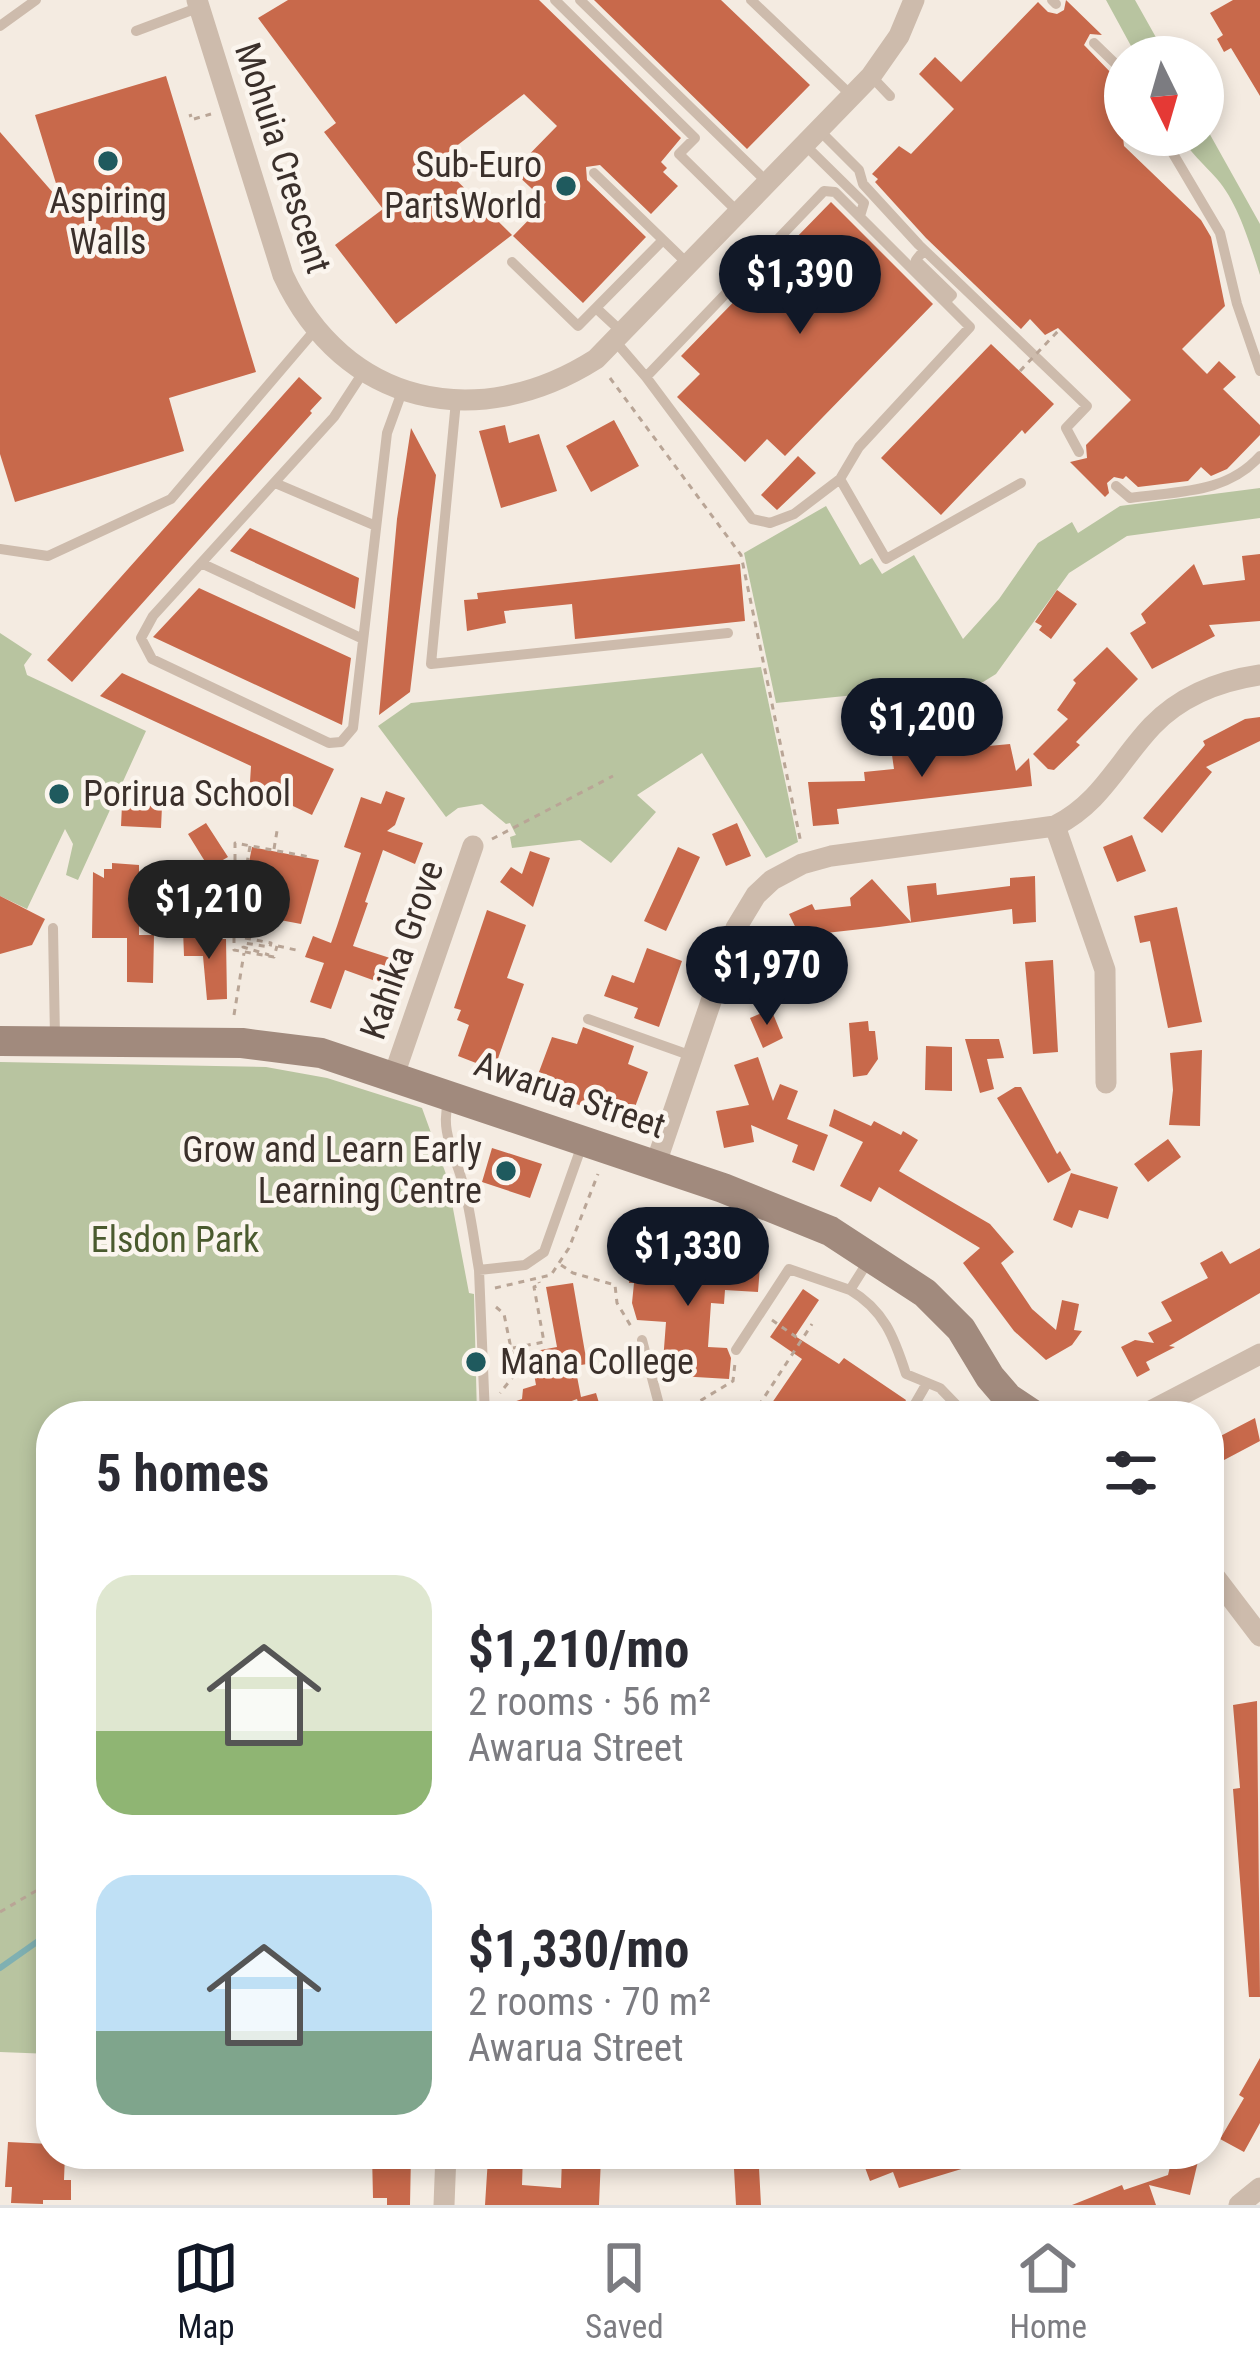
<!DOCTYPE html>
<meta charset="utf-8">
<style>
:root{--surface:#fff;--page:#f2f2f3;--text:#2b2b33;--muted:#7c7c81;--line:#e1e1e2;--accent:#111827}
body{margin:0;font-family:"Roboto Condensed",sans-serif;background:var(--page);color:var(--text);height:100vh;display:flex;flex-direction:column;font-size:45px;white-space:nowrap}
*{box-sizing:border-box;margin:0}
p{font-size:39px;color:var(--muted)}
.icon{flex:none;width:66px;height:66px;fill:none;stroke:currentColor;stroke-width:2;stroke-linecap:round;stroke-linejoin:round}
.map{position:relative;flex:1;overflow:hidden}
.sheet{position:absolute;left:36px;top:1401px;width:1188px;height:768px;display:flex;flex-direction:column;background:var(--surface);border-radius:48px;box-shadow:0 6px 18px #0003}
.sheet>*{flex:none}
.needle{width:78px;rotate:175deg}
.fabs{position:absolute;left:1104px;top:36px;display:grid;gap:24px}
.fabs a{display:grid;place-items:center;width:120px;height:120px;border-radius:50%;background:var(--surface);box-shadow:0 6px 18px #0003;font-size:60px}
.price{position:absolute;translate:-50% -102px;padding:0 27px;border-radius:42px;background:var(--accent);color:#fff;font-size:39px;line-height:78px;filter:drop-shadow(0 3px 6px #0008)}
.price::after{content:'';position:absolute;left:50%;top:72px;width:36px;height:27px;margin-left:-18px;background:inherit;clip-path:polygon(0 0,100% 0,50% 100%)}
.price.active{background:#222;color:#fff}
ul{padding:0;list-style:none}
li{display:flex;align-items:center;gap:36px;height:300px;padding:0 60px}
li span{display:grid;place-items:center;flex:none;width:336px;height:240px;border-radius:36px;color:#555}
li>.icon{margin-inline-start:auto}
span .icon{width:144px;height:144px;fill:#fffc;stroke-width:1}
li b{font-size:51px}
h2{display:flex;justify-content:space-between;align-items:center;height:144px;padding:0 60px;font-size:51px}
.tabs{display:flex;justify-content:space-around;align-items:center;height:168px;border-top:3px solid var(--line);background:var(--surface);font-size:33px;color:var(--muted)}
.tabs a{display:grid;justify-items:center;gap:6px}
.tabs .active{color:var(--accent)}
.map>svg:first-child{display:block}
.green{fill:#b8c4a0}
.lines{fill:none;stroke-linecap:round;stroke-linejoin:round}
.stream{stroke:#7fb0b2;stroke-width:6}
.building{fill:#c8694b}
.path{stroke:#b9a596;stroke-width:3;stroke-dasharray:6 6;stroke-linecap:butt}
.lane{stroke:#cdbbac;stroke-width:10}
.street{stroke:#cdbbac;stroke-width:21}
.secondary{stroke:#a18a7d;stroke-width:30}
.path-bridge{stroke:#b9a596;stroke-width:3;stroke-dasharray:6 6;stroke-linecap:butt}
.poi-dot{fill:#1f5a5e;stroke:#fbf5ee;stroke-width:4.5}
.labels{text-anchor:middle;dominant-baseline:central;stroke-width:9;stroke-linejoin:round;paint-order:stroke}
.street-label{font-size:36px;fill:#3b302b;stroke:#fbf5ee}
.poi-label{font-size:36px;fill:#3b302b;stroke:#fbf5ee;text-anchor:end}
.park-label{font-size:36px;fill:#4a5a2e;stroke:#fbf5ee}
</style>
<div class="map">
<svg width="1260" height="2205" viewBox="0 0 1260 2205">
<rect width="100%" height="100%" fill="#f4ebe1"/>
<path class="green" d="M1106 0H1135L1167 57H1137Z
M1203 122 1260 224V275C1250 244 1238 203 1217 179 1203 163 1190 153 1180 135H1203Z
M1260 488V518L1127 536 1069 573 996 674 983 682 776 703 744 553 826 506 860 565 872 558 882 574 914 555 963 639 999 599 1038 543 1072 522 1078 533 1120 506Z
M0 633 32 654 24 665 27 675 146 731 78 880 66 875 73 844 65 829 27 909 0 896Z
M761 667 798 842 766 858 702 753 637 795 656 812 611 863 580 840 512 848 510 837 516 835 510 823 506 824 482 804 458 808 446 817 378 726 411 703Z
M0 1062 266 1067 327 1078 422 1108 447 1177 469 1293 474 1294 477 1416H51V2054L0 2052Z"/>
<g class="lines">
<path class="stream" d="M0 1968 51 1932"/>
</g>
<path class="building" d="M288 0H539L681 138 661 162 667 168 663 172 678 186 651 214 600 165 586 167 587 180 646 237 583 303 513 236 546 202 513 171 557 126 524 94 437 161 512 235 396 324 335 245 383 209 324 132 336 123 258 18Z
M594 0H721L810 85 747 149Z
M1066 0 1102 35 1090 34 1084 45 1116 78 1124 146 1201 220 1211 237 1225 306 1182 349 1207 374 1219 361 1236 377 1223 389 1260 425V435L1227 469 1211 476 1201 467 1188 481 1138 487 1126 476 1123 479 1114 477 1107 483 1109 493 1105 497 1070 462 1087 458 1086 445 1131 400 1058 328 1045 335 1030 319 1021 329 926 238 875 182 878 179 872 174 899 146 911 154 954 109 919 74 935 57 961 82 1038 2 1048 12 1057 14 1064 10Z
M1233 0H1260V96L1231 48 1224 52 1217 39 1223 35 1210 13Z
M166 76 256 372 169 398 184 451 15 502 0 454V132L62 203 35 115Z
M831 202 933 304 785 456 767 439 745 462 677 397 700 374 681 356Z
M991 344 1054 404 1025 434 1022 430 941 515 881 458Z
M299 377 322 398 310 411 312 413 72 682 47 660Z
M614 420 639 466 591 492 566 446Z
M505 425 509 443 539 434 557 491 501 508 479 431Z
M411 428 436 475 410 692 379 715 397 519Z
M798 456 816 473 777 510 761 495Z
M250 528 359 578 355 609 230 551Z
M1260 554V621L1209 625 1215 636 1152 669 1130 633 1146 623 1141 614 1194 564 1203 585 1245 580 1242 556Z
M740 564 745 621 575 639 572 604 504 611 506 623 467 631 464 600 478 599 477 593Z
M199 588 351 658 342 725 153 637Z
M1057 590 1077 604 1051 639 1039 630 1042 626 1035 622Z
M1107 647 1138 679 1076 742 1080 745 1054 770 1048 769 1033 754 1068 719 1057 710 1076 683 1073 680Z
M122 673 334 769 312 815 259 790 250 782 251 766 100 696Z
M1260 717V741L1206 767 1212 772 1162 833 1143 818 1205 745 1203 741 1245 719Z
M1010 744 1016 771 1029 758 1032 786 837 809 839 824 813 826 808 782 865 781 864 772 894 769 892 755Z
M386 791 405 798 395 825 387 831 423 843 415 864 383 850 365 902 368 903 353 946 390 958 381 983 345 970 331 1009 310 1002 324 963 305 957 313 936 331 943 337 926 361 853 344 847 361 797 381 804Z
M122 805 162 806 161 828 121 826Z
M206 823 228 857 209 868 188 834Z
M737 823 751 856 726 866 712 834Z
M1132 835 1146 871 1117 882 1103 847Z
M252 847 319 860 301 924 239 912Z
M678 847 700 857 666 931 644 921Z
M530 851 550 858 533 907 500 882 511 867 522 874Z
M112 863 139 865V935H154L153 983 127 982V938H92L93 872 104 878V869H112Z
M1035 876 1036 922 1013 924 1012 909 879 927 826 933 831 944 809 955 789 914 812 904 815 910 851 906 850 898 872 879 911 922 907 886 936 883 937 895 1010 886V878Z
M0 896 45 919 32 945 0 954Z
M1177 907 1202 1022 1168 1028 1150 941 1140 943 1134 916Z
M487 910 526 925 507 978 524 984 494 1070 458 1056 469 1025 457 1020 461 1010 454 1008Z
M183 929H200V939H226L227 999 207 1000 203 956H184Z
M647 948 682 961 659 1027 634 1018 638 1008 604 996 612 975 634 983Z
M763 960 789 969 779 996 754 988Z
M1053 960 1058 1052 1033 1054 1025 962Z
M771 1009 783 1038 763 1048 750 1018Z
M868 1021 869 1031H875L878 1059 867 1075 853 1077 849 1023Z
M583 1027 634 1046 628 1064 648 1072 635 1107 610 1098 603 1114 533 1088 552 1037 577 1044Z
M965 1039H999L1004 1058 987 1059 994 1089 980 1093Z
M926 1046 952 1047V1091L925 1090Z
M1202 1050 1200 1126 1169 1125 1173 1090 1170 1053Z
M758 1057 773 1101 780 1084 798 1091 787 1119 828 1135 814 1171 792 1162 798 1145 751 1125 754 1142 724 1148 716 1111 749 1105 734 1065Z
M1015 1087H1021L1057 1154 1060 1151 1071 1170 1048 1183 997 1098Z
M834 1109 871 1126 874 1121 901 1135 903 1131 918 1140 899 1171 990 1224 1014 1252 1001 1263 1032 1309 1056 1330 1062 1300 1079 1304 1074 1330 1082 1331 1072 1345 1046 1360 1014 1331 963 1263 980 1248 879 1187 871 1202 840 1186 863 1142 829 1126Z
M1168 1139 1181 1157 1148 1182 1134 1164Z
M492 1148 542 1164 530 1198 482 1182Z
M1071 1173 1118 1187 1108 1219 1079 1210 1072 1228 1053 1220Z
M1260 1248V1293L1169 1346 1175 1347 1146 1362 1150 1370 1137 1377 1121 1347 1135 1340 1154 1343 1148 1333 1172 1321 1161 1302 1208 1278 1200 1263 1222 1251 1230 1264Z
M631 1257 760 1266 758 1292 725 1290 724 1304 711 1303 708 1347 727 1348 731 1358 729 1379 662 1375 666 1322 637 1320 632 1303 634 1283H629Z
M573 1283 587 1364 575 1366 581 1397 596 1393 603 1416H582L577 1399 532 1416H495L494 1409 522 1399 523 1389 536 1385 530 1352 557 1347 546 1287Z
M803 1289 819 1300 795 1336 839 1364 844 1358 906 1400 898 1416H857L837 1403 828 1416H763L802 1359 770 1337Z
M1255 1418 1260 1441 1209 1468V1442Z
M1257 1701 1260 1997H1249L1233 1789 1240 1788 1233 1705Z
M1260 2058V2123L1244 2152 1220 2139 1244 2098 1239 2095Z
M8 2142 51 2144V2154H65L64 2180H71V2200H43V2204L11 2203 12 2187H5Z
M372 2154H411L410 2205H387V2198H373Z
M498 2154H523L522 2185 561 2188 562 2157H601L599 2205H485L488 2158H498Z
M860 2154H890L894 2164 926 2154H964L968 2167 899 2188 893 2172 870 2181Z
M1173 2154 1199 2157 1190 2195 1149 2185 1156 2205H1072L1122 2185 1124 2190 1168 2175Z
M759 2168 761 2205H736L734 2169Z"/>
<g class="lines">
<path class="path" d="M189 116 192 115
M194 119 211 114
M610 378 741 555 801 843
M492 839 613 776
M250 846 238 916H234V950L274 957 277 946
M274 849 277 831
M243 877 235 876V843L310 857
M245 938 271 943 270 947 244 943 243 947 269 955
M278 946 296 950
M234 1015 244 953
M561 1265 573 1273 615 1285 617 1303 632 1328
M495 1288 551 1275 569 1248 598 1174
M496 1307 504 1314 516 1373 500 1393
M772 1320 799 1339
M513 1348 544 1342 534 1287 540 1285 539 1282
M680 1413 733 1381 735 1363
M752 1416 812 1324
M0 1912 51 1882"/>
<path class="lane" d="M555 0 695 138 679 154 739 213
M580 0 767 182
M751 0 852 96
M1052 0 1056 4
M0 26 36 0
M136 31 200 7
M1094 43 1125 73
M871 76 890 96
M820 131 859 170 863 184 919 245 1087 406 1066 428 1079 452
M1162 135 1220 233 1237 304 1260 371
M805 145 864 203 860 216
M594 173 689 265
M924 250 916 260 952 295 945 302
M512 262 578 326 663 240
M596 308 623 333
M615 341 646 377 824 191 835 192 970 327 859 447 840 479 794 514 770 523 752 519 646 377
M364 371 334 417 153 616 141 638 152 659 329 743 341 742 353 728 387 433 403 389
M456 401 431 664 728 633
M840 479 886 559 1021 483
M275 483 376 526
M1116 486 1130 498C1178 491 1226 494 1260 456
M0 549 48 556 171 499 315 330
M203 564 363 639
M53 928 55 1038
M588 1019 692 1056
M449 1099C439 1130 455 1154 463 1184 471 1212 474 1242 479 1270L525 1265 544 1252 582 1145
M867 1263 850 1290C884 1310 894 1337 906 1374L940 1388 967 1416
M479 1270 485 1416
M642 1340 662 1416
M736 1350 789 1269 850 1290
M908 1416 927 1383"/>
<path class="street" d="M197 0 283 275C344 406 478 434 596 359L871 76 899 36 914 0
M1055 826 1105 970 1106 1083
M394 1075 473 846
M655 1166 736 928 756 895 772 880 802 864 831 856 1055 826C1101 803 1118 762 1152 726 1181 696 1219 681 1260 675
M1141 1416 1260 1354
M1209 1569 1260 1636
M444 2205 446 2154
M1239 2205 1260 2188"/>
<path class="secondary" d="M0 1041 242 1043 321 1053 723 1188 830 1231 925 1293 961 1329 990 1377 1008 1398 1035 1416"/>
<path class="path-bridge" d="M1020 371 1060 329"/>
</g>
<g class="poi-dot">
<circle cx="108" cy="161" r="12"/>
<circle cx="566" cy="186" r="12"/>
<circle cx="59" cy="794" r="12"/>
<circle cx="506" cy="1171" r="12"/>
<circle cx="476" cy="1362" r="12"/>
</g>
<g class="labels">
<g class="street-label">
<text transform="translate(283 158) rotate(72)">Mohuia Crescent</text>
<text transform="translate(402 950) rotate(-71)">Kahika Grove</text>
<text transform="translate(570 1095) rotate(19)">Awarua Street</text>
</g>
<g class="poi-label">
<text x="542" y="165">Sub-Euro<tspan x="542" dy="41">PartsWorld</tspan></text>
<text x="108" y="201" text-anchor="middle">Aspiring<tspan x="108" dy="41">Walls</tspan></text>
<text x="83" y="794" text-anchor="start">Porirua School</text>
<text x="482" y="1150">Grow and Learn Early<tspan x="482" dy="41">Learning Centre</tspan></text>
<text x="500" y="1362" text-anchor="start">Mana College</text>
</g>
<g class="park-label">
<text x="175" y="1240">Elsdon Park</text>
</g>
</g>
</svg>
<div class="fabs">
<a><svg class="needle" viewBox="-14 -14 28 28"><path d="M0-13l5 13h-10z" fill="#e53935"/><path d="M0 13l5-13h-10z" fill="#7c7c81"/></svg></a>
</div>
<b class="price" style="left:800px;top:337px">$1,390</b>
<b class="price" style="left:922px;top:780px">$1,200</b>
<b class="price active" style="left:209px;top:962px">$1,210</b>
<b class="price" style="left:767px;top:1028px">$1,970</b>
<b class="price" style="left:688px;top:1309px">$1,330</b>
<section class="sheet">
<h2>5 homes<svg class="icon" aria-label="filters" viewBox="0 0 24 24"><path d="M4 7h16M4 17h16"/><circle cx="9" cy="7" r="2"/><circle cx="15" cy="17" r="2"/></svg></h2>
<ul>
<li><span style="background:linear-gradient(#dfe7d0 65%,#8fb573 0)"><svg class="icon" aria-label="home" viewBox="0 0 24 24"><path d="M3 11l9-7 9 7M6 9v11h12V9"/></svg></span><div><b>$1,210/mo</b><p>2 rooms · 56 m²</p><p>Awarua Street</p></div></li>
<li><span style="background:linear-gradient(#bfe0f5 65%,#7fa58c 0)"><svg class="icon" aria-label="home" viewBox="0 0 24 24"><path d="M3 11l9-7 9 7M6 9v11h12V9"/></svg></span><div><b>$1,330/mo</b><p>2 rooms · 70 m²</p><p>Awarua Street</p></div></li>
</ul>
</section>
</div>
<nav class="tabs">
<a class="active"><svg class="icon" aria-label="map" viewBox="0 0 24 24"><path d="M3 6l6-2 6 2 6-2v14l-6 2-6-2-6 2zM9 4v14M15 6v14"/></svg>Map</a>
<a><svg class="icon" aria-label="saved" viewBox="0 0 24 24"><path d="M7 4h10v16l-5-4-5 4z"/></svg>Saved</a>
<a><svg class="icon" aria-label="home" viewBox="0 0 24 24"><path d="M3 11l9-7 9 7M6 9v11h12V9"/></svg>Home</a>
</nav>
